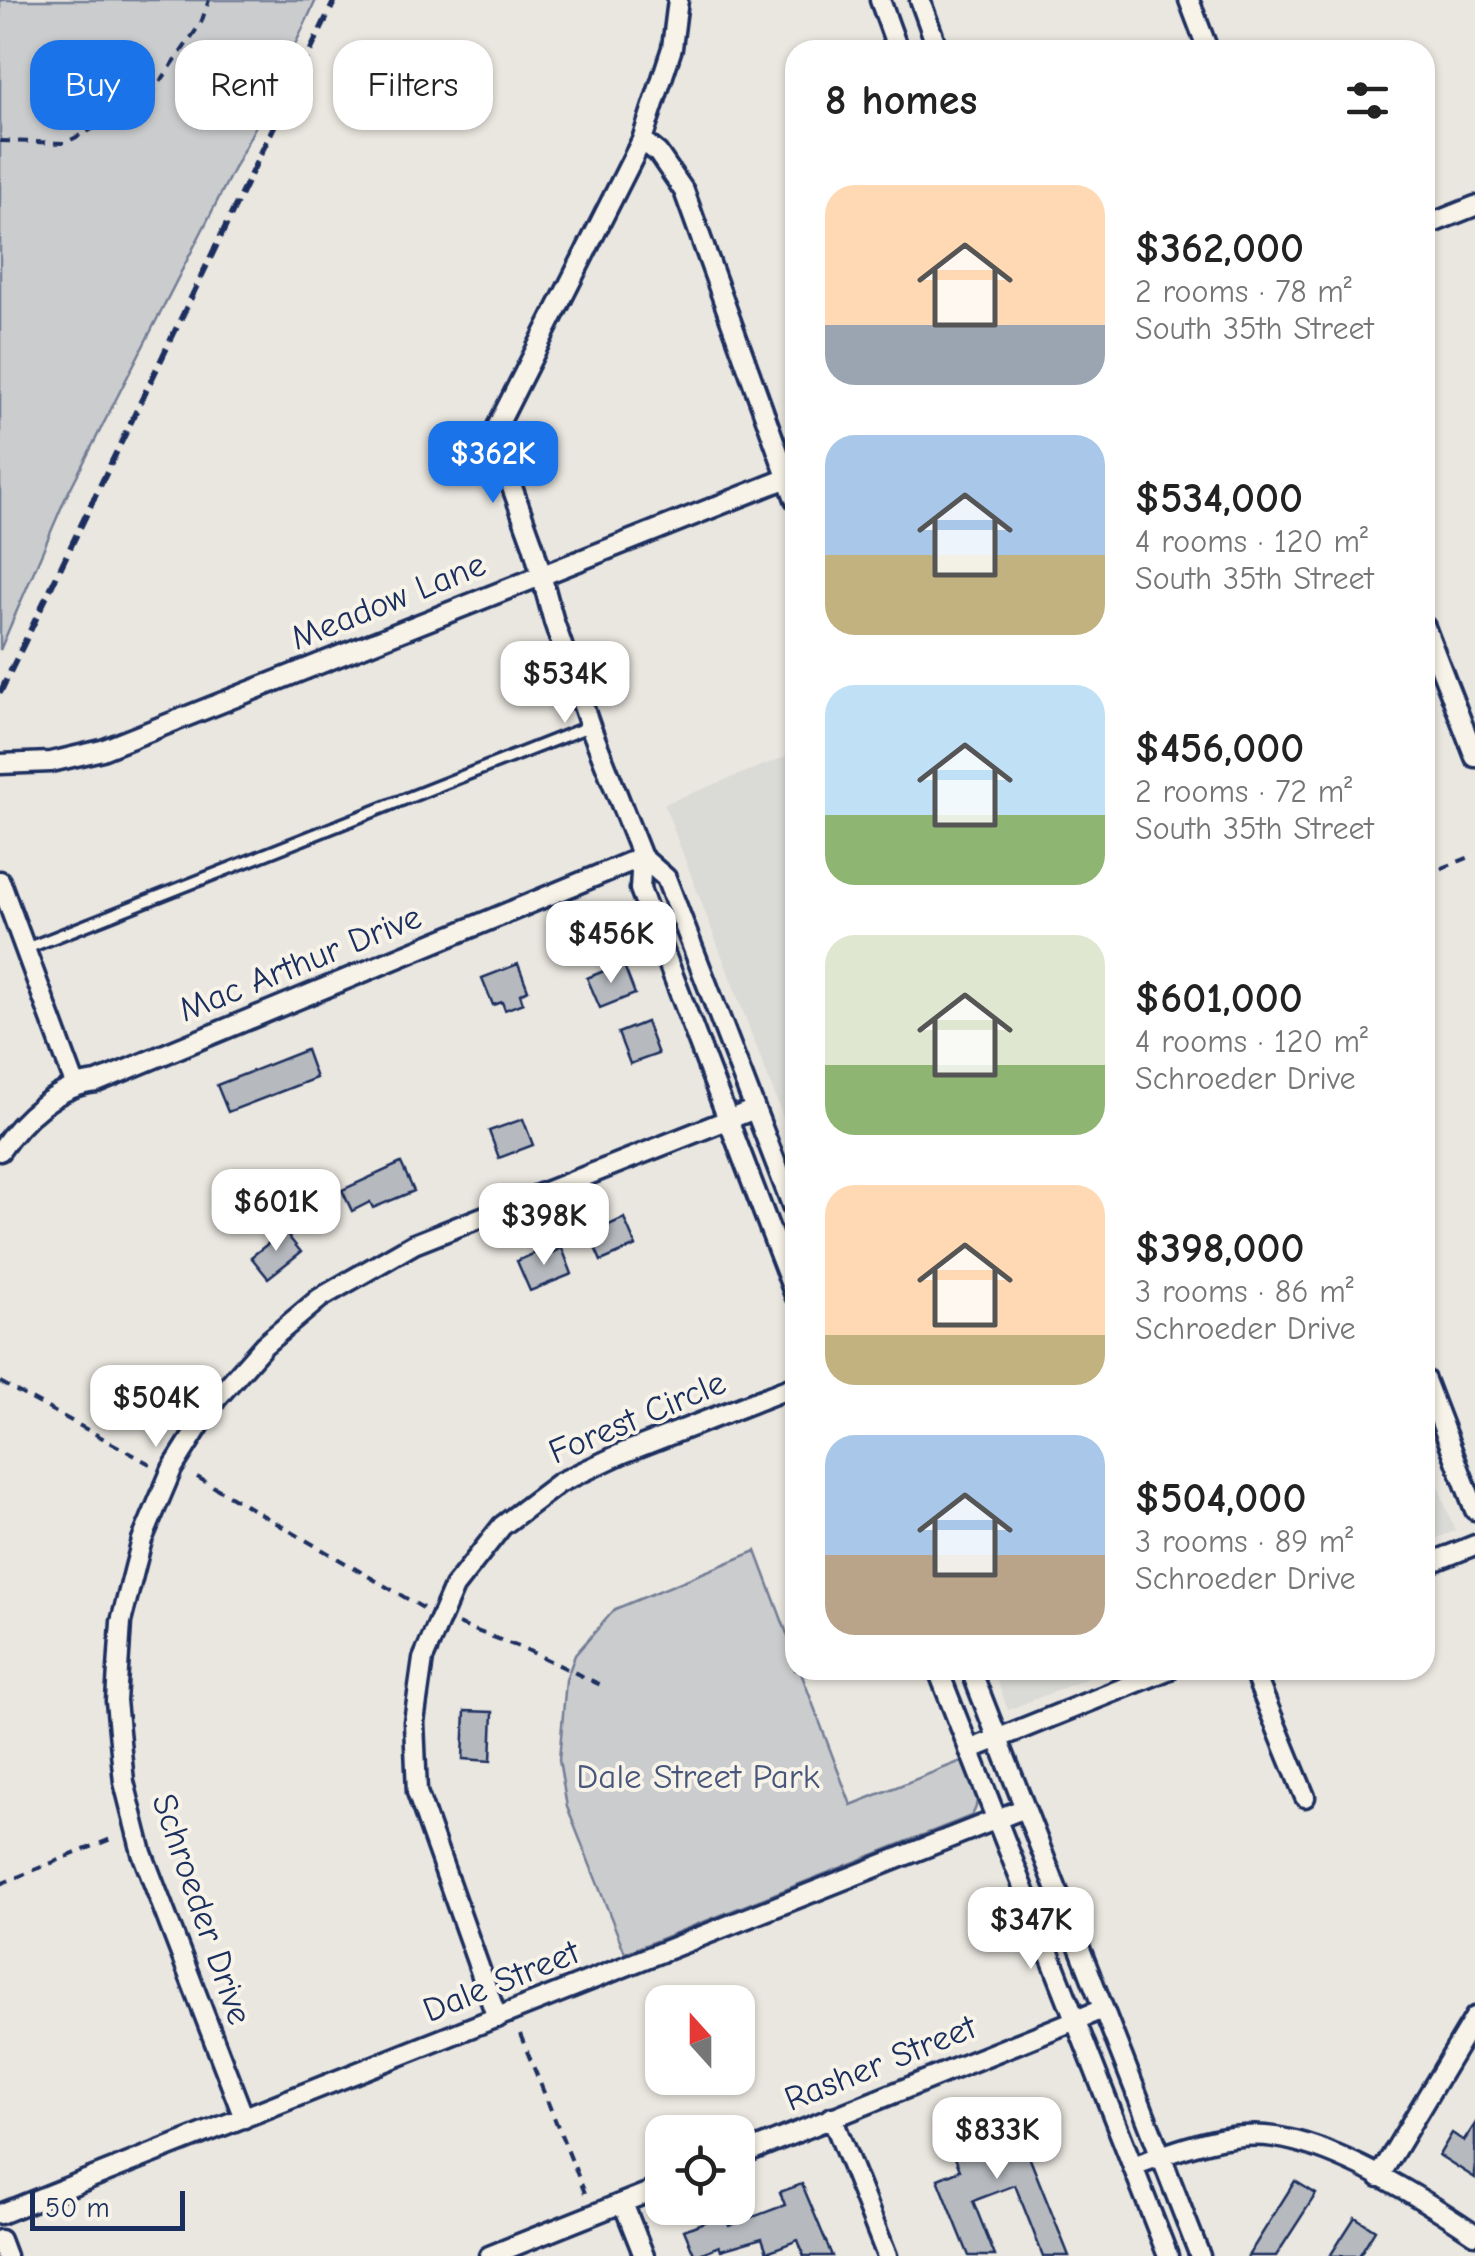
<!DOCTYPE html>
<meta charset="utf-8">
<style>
:root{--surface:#fff;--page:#f2f2f2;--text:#222;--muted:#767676;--accent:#1a73e8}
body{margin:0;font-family:"Comic Neue",sans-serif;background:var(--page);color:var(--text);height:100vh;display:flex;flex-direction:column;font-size:38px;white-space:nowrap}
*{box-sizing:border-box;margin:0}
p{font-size:32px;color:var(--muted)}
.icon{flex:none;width:55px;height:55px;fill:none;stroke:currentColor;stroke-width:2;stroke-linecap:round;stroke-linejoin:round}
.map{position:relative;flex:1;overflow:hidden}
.details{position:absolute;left:785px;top:40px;width:650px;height:1640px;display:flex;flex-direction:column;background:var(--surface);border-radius:30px;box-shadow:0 2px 8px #0004}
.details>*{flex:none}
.top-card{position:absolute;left:30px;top:40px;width:605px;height:90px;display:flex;gap:20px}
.needle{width:65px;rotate:339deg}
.tools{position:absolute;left:645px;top:1985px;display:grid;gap:20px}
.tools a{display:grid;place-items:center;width:110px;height:110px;border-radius:20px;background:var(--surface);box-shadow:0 2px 8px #0004;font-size:50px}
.scale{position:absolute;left:30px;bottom:25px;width:155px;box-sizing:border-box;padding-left:10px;border:5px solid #1b2f5e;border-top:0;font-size:28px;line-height:35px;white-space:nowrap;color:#1b2f5e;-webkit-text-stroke:8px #f7f3e8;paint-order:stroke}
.price{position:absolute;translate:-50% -85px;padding:0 22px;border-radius:20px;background:#fff;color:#222;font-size:32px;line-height:65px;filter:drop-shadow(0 2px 5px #0008)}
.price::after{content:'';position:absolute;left:50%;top:60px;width:30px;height:22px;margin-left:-15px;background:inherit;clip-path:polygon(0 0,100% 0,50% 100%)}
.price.selected{background:var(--accent);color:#fff}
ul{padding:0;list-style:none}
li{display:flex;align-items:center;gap:30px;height:250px;padding:0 40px}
li span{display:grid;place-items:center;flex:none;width:280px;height:200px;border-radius:30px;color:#555}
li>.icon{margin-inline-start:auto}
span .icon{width:120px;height:120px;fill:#fffc;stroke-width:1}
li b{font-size:42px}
h2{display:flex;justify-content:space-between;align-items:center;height:120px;padding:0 40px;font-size:42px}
.pill{padding:0 35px;border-radius:30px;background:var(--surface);box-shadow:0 2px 8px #0004;font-size:35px;line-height:90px}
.pill.selected{background:var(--accent);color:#fff}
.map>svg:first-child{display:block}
.built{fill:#dadad6}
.green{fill:#cbcccd;stroke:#737e96;stroke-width:2.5}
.building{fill:#b6babf;stroke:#1b2f5e;stroke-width:2.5}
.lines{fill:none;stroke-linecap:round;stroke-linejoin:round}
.service-casing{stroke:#1b2f5e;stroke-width:16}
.minor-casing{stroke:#1b2f5e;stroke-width:25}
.path{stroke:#1b2f5e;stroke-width:4;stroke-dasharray:10 8;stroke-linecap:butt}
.service{stroke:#f7f3e8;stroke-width:9}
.minor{stroke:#f7f3e8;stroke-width:18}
.rail{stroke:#1b2f5e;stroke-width:6;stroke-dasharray:15 8;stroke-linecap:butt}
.labels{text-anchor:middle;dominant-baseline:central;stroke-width:8;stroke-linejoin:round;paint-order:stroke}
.street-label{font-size:35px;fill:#1b2f5e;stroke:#f7f3e8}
.park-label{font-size:35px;fill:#47567a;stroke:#f7f3e8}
</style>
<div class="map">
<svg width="1475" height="2256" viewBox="0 0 1475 2256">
<rect width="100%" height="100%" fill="#eae7e0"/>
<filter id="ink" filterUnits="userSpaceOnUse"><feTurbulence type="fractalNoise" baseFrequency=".01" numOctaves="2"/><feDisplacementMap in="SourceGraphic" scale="20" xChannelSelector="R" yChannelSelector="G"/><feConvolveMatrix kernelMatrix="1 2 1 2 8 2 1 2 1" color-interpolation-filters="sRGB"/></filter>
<g filter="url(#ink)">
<path class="built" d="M795 753V1148L664 804Z
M1425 1451 1455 1531 1425 1543Z
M993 1670H1108L1008 1710Z"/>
<path class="green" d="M0 0H316L273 92 65 499 0 650Z
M756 1551 795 1655V1670H800L851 1805 964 1760C970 1778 985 1800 971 1816L625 1953 567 1807 559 1760 566 1680 575 1655 615 1609Z"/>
<path class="building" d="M623 963 635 994 600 1008 587 978Z
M518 964 528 990 520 994 523 1003 505 1010 502 1002 493 1005 482 978Z
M646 1022 658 1054 630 1064 618 1033Z
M306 1050 316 1078 228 1112 217 1085Z
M523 1119 533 1145 499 1158 489 1131Z
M401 1163 414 1191 373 1208 370 1202 352 1211 342 1190Z
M624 1218 636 1246 601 1261 589 1234Z
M284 1231 301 1252 268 1278 251 1257Z
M562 1248 572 1274 530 1291 517 1261 542 1250 545 1256Z
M465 1711 493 1712 491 1761 463 1759Z
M1007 2100 1024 2144 1069 2256H1043L1015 2185 973 2201 995 2256H969L958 2229 938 2179 960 2170 948 2140 989 2123 984 2110Z
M1475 2124V2178L1439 2155 1452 2133 1464 2141Z
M1295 2181 1316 2194 1276 2256H1248Z
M802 2184 832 2256H804L798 2240 767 2252 762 2238 721 2250 719 2246 695 2256 684 2230 724 2214 729 2226 785 2205 780 2192Z
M1355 2217 1375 2230 1359 2256H1330Z"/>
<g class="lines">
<g class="service-casing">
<path id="service" d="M25 949 590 726"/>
</g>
<g class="minor-casing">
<path id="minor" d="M678 0 672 48 642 140 497 427 500 454 533 545 554 622 590 726 642 857 640 889 795 1295
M880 0 898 50
M920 0 938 50
M1189 0 1208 50
M642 140 658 153 684 191 795 499
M1425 226 1475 206
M1425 627 1475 757
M0 764 51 762 102 750 795 475
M642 857 666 878 795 1213
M0 881 75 1084
M0 1151C22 1119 58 1085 97 1082L642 857
M1425 1380 1475 1510
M1425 1565 1475 1545
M938 1670 1168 2256
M971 1670 1200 2256
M1253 1670 1305 1797
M969 1750 1168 1670
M497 2018 417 1792 414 1722 423 1659 454 1587 502 1526 559 1483 623 1453 795 1386
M832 2117 887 2256
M244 2118 142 1853 124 1782 116 1701 121 1622 142 1540 172 1469 216 1399 264 1345 320 1298 414 1244 755 1109
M738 2156 1103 2009
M1133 2166C1177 2150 1227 2130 1275 2137 1338 2146 1422 2198 1475 2234
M1379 2177 1475 2017
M623 2203 644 2256
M0 2214 1025 1808
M0 2240 6 2256
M489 2256 662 2187"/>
</g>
<path class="path" d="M0 141 65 143 147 101 201 23 209 0
M1425 875 1475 855
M0 1382 150 1464
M197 1477 423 1608
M458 1624 527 1650 603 1686
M0 1884 111 1839
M520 2034 585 2193"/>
<use href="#service" class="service"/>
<use href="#minor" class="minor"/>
<path class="rail" d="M0 693 335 0"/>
</g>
</g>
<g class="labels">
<g class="street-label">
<text transform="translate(388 601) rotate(-22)">Meadow Lane</text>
<text transform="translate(300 963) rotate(-22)">Mac Arthur Drive</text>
<text transform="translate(637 1417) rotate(-23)">Forest Circle</text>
<text transform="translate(202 1909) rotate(71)">Schroeder Drive</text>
<text transform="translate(501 1981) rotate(-22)">Dale Street</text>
<text transform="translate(880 2063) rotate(-22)">Rasher Street</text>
</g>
<g class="park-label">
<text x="698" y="1776">Dale Street Park</text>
</g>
</g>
</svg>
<div class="tools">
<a><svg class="needle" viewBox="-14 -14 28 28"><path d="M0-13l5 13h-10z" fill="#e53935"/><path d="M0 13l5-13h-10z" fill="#767676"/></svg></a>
<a><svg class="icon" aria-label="locate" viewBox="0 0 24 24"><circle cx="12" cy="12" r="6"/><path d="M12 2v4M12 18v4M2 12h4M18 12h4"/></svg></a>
</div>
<div class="scale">50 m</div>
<b class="price selected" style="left:493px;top:506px">$362K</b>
<b class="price" style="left:565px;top:726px">$534K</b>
<b class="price" style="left:611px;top:986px">$456K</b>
<b class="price" style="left:276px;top:1254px">$601K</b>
<b class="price" style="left:544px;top:1268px">$398K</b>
<b class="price" style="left:156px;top:1450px">$504K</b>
<b class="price" style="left:1031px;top:1972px">$347K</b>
<b class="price" style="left:997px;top:2182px">$833K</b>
<div class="top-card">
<a class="pill selected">Buy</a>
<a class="pill">Rent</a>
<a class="pill">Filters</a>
</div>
<section class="details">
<h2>8 homes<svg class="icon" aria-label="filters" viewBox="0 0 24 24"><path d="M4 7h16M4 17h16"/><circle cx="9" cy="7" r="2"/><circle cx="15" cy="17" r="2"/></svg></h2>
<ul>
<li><span style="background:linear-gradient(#ffd9b3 70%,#9aa5b1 0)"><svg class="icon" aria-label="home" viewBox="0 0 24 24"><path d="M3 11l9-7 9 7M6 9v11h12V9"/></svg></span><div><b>$362,000</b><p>2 rooms · 78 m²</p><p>South 35th Street</p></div></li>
<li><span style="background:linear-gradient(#a9c7e8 60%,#c2b280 0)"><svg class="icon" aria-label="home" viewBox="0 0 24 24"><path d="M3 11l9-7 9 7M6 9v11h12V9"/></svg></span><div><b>$534,000</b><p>4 rooms · 120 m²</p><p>South 35th Street</p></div></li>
<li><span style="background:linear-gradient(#bfe0f5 65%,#8fb573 0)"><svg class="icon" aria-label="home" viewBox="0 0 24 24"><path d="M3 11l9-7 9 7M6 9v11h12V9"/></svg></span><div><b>$456,000</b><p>2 rooms · 72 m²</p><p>South 35th Street</p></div></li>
<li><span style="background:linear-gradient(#dfe7d0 65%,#8fb573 0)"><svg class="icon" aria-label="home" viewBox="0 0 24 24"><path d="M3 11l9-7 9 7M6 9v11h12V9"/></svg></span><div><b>$601,000</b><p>4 rooms · 120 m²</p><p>Schroeder Drive</p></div></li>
<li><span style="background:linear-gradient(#ffd9b3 75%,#c2b280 0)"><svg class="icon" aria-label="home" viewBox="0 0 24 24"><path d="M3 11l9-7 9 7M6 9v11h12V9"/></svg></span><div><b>$398,000</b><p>3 rooms · 86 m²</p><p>Schroeder Drive</p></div></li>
<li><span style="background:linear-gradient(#a9c7e8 60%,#b9a48a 0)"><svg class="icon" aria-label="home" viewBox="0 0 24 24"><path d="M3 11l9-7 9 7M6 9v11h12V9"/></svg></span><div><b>$504,000</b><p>3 rooms · 89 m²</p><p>Schroeder Drive</p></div></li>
</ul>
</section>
</div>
